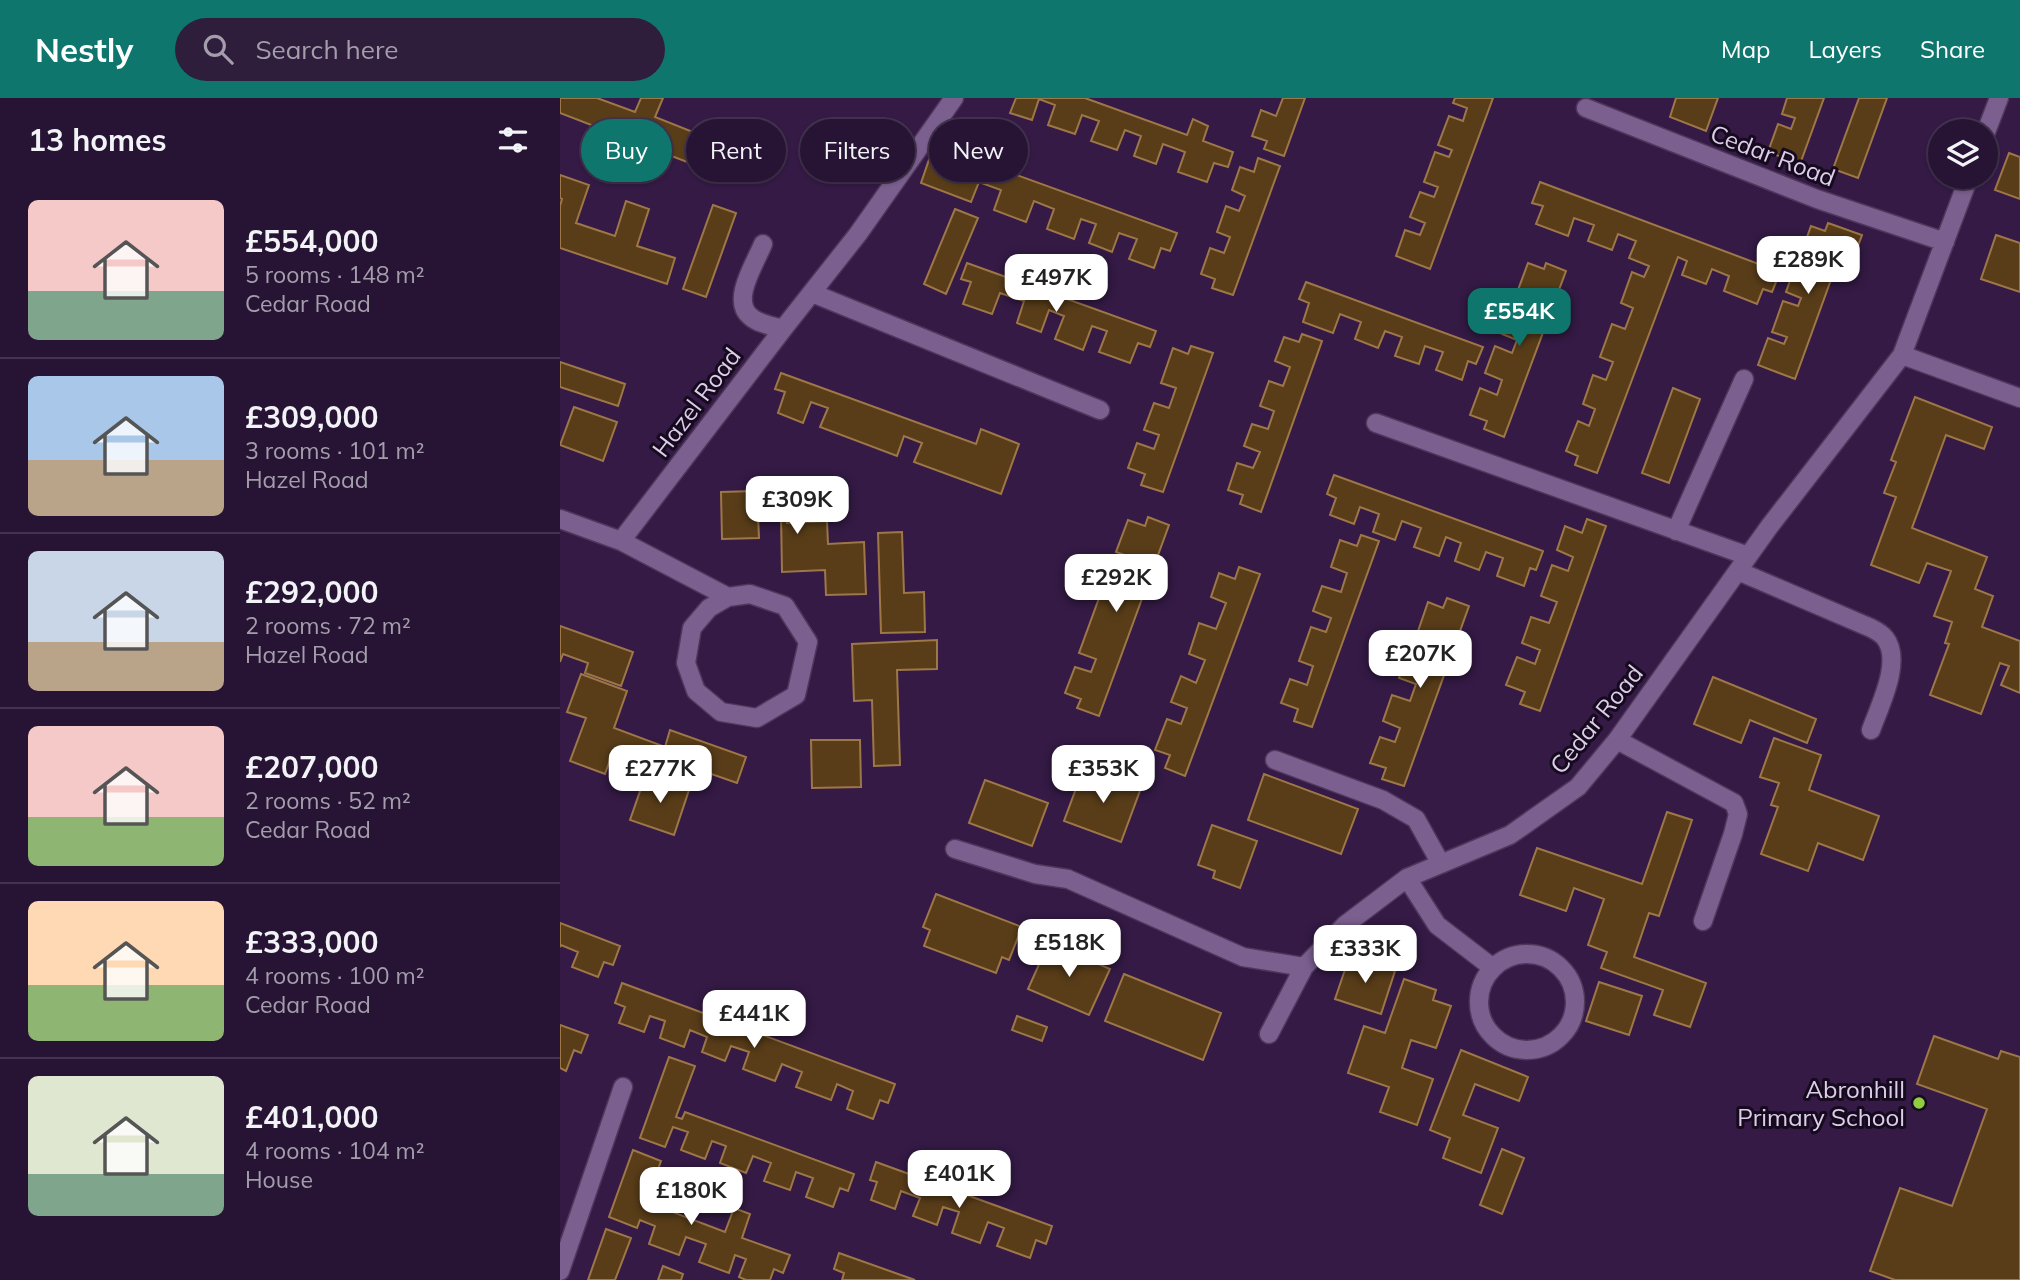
<!DOCTYPE html>
<meta charset="utf-8">
<style>
:root{--surface:#271434;--page:#2f1d3c;--text:#f1f3f6;--muted:#a49eac;--line:#43334f;--accent:#0f766e}
body{margin:0;font-family:Mulish,sans-serif;background:var(--page);color:var(--text);height:100vh;display:flex;flex-direction:column;font-size:26px;white-space:nowrap}
*{box-sizing:border-box;margin:0}
p{font-size:23px;color:var(--muted)}
.icon{flex:none;width:38px;height:38px;fill:none;stroke:currentColor;stroke-width:2;stroke-linecap:round;stroke-linejoin:round}
.map{position:relative;flex:1;overflow:hidden}
.drawer{display:flex;flex-direction:column;background:var(--surface);width:560px}
.drawer>*{flex:none}
.guide{position:absolute;left:21px;top:21px;width:665px;height:63px;display:flex;gap:14px}
.fabs{position:absolute;left:1368px;top:21px;display:grid;gap:14px}
.fabs a{display:grid;place-items:center;width:70px;height:70px;border-radius:50%;background:var(--surface);box-shadow:0 2px 5px #0004,0 0 0 2px var(--line);font-size:35px}
.price{position:absolute;translate:-50% -60px;padding:0 16px;border-radius:14px;background:#fff;color:#222;font-size:23px;line-height:46px;filter:drop-shadow(0 2px 4px #0008)}
.price::after{content:'';position:absolute;left:50%;top:42px;width:21px;height:16px;margin-left:-10px;background:inherit;clip-path:polygon(0 0,100% 0,50% 100%)}
.price.active{background:var(--accent);color:#fff}
ul{padding:0;list-style:none}
li{display:flex;align-items:center;gap:21px;height:175px;padding:0 28px}
li+li{border-top:2px solid var(--line)}
li span{display:grid;place-items:center;flex:none;width:196px;height:140px;border-radius:10px;color:#555}
li>.icon{margin-inline-start:auto}
span .icon{width:84px;height:84px;fill:#fffc;stroke-width:1}
li b{font-size:30px}
h2{display:flex;justify-content:space-between;align-items:center;height:84px;padding:0 28px;font-size:30px}
.pill{padding:0 24px;border-radius:32px;background:var(--surface);box-shadow:0 2px 5px #0004,0 0 0 2px var(--line);font-size:24px;line-height:63px}
.pill.active{background:var(--accent);color:#fff}
header{display:flex;align-items:center;gap:42px;box-sizing:border-box;height:98px;padding:0 35px;background:var(--accent);color:#fff}
header strong{font-size:33px}
nav{display:flex;gap:38px;margin-inline-start:auto;font-size:24px}
.search{width:490px;height:63px;background:var(--page);display:flex;align-items:center;gap:18px;box-sizing:border-box;padding:0 24px;border-radius:38px;color:var(--muted);font-size:26px}
main{display:flex;flex:1;min-height:0}
.map>svg:first-child{display:block}
.building{fill:#593d19;stroke:#9e7748;stroke-width:2}
.lines{fill:none;stroke-linecap:round;stroke-linejoin:round}
.minor-casing{stroke:#4e375b;stroke-width:21}
.minor{stroke:#7b5f8f;stroke-width:18}
.poi-dot{fill:#90cd41;stroke:#160b1e;stroke-width:2.5}
.labels{text-anchor:middle;dominant-baseline:central;stroke-width:6;stroke-linejoin:round;paint-order:stroke}
.street-label{font-size:24px;fill:#dccde8;stroke:#160b1e}
.poi-label{font-size:24px;fill:#dccde8;stroke:#160b1e;text-anchor:end}
</style>
<header>
<strong>Nestly</strong>
<div class="search"><svg class="icon" aria-label="search" viewBox="0 0 24 24"><circle cx="10" cy="10" r="6"/><path d="M15 15l6 6"/></svg>Search here</div>
<nav><a>Map</a><a>Layers</a><a>Share</a></nav>
</header>
<main>
<section class="drawer">
<h2>13 homes<svg class="icon" aria-label="filters" viewBox="0 0 24 24"><path d="M4 7h16M4 17h16"/><circle cx="9" cy="7" r="2"/><circle cx="15" cy="17" r="2"/></svg></h2>
<ul>
<li><span style="background:linear-gradient(#f6c9c9 65%,#7fa58c 0)"><svg class="icon" aria-label="home" viewBox="0 0 24 24"><path d="M3 11l9-7 9 7M6 9v11h12V9"/></svg></span><div><b>£554,000</b><p>5 rooms · 148 m²</p><p>Cedar Road</p></div></li>
<li><span style="background:linear-gradient(#a9c7e8 60%,#b9a48a 0)"><svg class="icon" aria-label="home" viewBox="0 0 24 24"><path d="M3 11l9-7 9 7M6 9v11h12V9"/></svg></span><div><b>£309,000</b><p>3 rooms · 101 m²</p><p>Hazel Road</p></div></li>
<li><span style="background:linear-gradient(#c9d6e8 65%,#b9a48a 0)"><svg class="icon" aria-label="home" viewBox="0 0 24 24"><path d="M3 11l9-7 9 7M6 9v11h12V9"/></svg></span><div><b>£292,000</b><p>2 rooms · 72 m²</p><p>Hazel Road</p></div></li>
<li><span style="background:linear-gradient(#f6c9c9 65%,#8fb573 0)"><svg class="icon" aria-label="home" viewBox="0 0 24 24"><path d="M3 11l9-7 9 7M6 9v11h12V9"/></svg></span><div><b>£207,000</b><p>2 rooms · 52 m²</p><p>Cedar Road</p></div></li>
<li><span style="background:linear-gradient(#ffd9b3 60%,#8fb573 0)"><svg class="icon" aria-label="home" viewBox="0 0 24 24"><path d="M3 11l9-7 9 7M6 9v11h12V9"/></svg></span><div><b>£333,000</b><p>4 rooms · 100 m²</p><p>Cedar Road</p></div></li>
<li><span style="background:linear-gradient(#dfe7d0 70%,#7fa58c 0)"><svg class="icon" aria-label="home" viewBox="0 0 24 24"><path d="M3 11l9-7 9 7M6 9v11h12V9"/></svg></span><div><b>£401,000</b><p>4 rooms · 104 m²</p><p>House</p></div></li>
</ul>
</section>
<div class="map">
<svg width="1460" height="1182" viewBox="0 0 1460 1182">
<rect width="100%" height="100%" fill="#341a45"/>
<path class="building" d="M0 0H37L75 14 81 0H103L95 19 138 36 127 64 0 15Z
M456 0H525L627 37 633 21 648 28 643 43 673 54 668 69 654 65 647 84 618 74 625 54 603 46 596 66 574 58 581 38 565 32 557 52 531 43 539 23 522 17 515 36 488 27 495 7 479 1 472 22 450 15Z
M723 0H745L724 58 704 51 707 43 692 38 701 12 716 18Z
M895 0H933L870 171 836 158 845 132 860 137 865 125 850 119 860 94 874 99 878 89 864 84 875 54 889 59 892 52 878 47 889 18 903 23 907 10 893 5Z
M1116 0H1158L1146 33 1110 19Z
M1227 0H1264L1240 66 1208 54 1218 26 1231 31 1235 20 1222 16Z
M1299 0H1327L1298 80 1273 71Z
M374 47 617 135 610 153 601 150 594 170 569 161 577 141 559 135 552 154 529 145 536 126 521 121 514 141 487 131 494 111 474 103 466 124 434 112 441 92 419 84 411 104 361 85Z
M1449 55 1460 59V101L1435 92Z
M698 60 720 68 673 197 652 190 655 181 641 176 650 150 664 155 670 139 657 134 666 108 679 113 685 98 672 92 680 69 694 74Z
M0 77 29 87 16 125 55 138 66 103 89 111 77 148 115 160 107 186 0 150V108L2 101 0 100Z
M980 84 1220 174 1212 194 1203 191 1197 206 1164 193 1169 178 1152 171 1146 186 1122 177 1127 163 1118 159 1037 375 1015 367 1018 358 1006 353 1018 323 1029 328 1035 311 1023 306 1033 277 1046 282 1053 264 1040 259 1052 226 1065 231 1073 210 1061 205 1072 174 1084 179 1089 168 1069 160 1076 143 1058 136 1052 152 1028 143 1034 127 1014 120 1008 138 976 126 983 108 972 105Z
M153 107 176 115 146 199 123 191Z
M395 111 418 120 386 196 364 186Z
M1268 125 1302 137 1289 172 1276 168 1235 281 1198 267 1208 240 1224 246 1227 239 1212 234 1223 203 1238 208 1241 200 1226 194 1237 163 1253 168 1255 161 1241 156 1251 128 1265 133Z
M1436 137 1460 145V194L1421 181Z
M407 165 596 233 590 249 578 245 570 265 539 254 547 233 532 228 523 252 495 241 504 218 489 212 481 234 457 225 464 203 440 195 432 216 403 206 411 184 401 181Z
M968 165 984 171 986 165 1006 173 944 339 924 331 927 323 910 317 920 290 937 297 942 282 925 275 935 248 952 255 957 242 942 236 953 206 968 212 974 198 958 192Z
M746 184 923 249 916 266 908 263 902 282 876 272 883 254 865 248 859 266 835 258 842 239 825 233 818 250 795 241 801 224 780 216 773 235 743 224 749 205 739 201Z
M742 236 762 243 701 414 680 406 683 397 668 392 677 365 693 370 700 354 684 348 692 326 708 331 714 313 700 308 709 283 723 288 730 269 715 263 724 239 739 244Z
M631 248 653 255 603 394 581 387 585 376 568 370 577 345 594 351 599 337 584 332 594 305 609 310 616 290 601 285 613 250 628 256Z
M0 264 65 286 58 308 0 289Z
M221 275 416 346 421 331 459 346 441 396 354 364 362 345 344 338 337 358 260 329 268 310 251 304 243 325 218 315 225 294 215 291Z
M1113 290 1140 301 1109 385 1082 375Z
M1355 299 1432 329 1424 351 1386 337 1352 430 1427 459 1415 491 1433 498 1422 529 1460 543V595L1441 587 1449 568 1440 565 1421 616 1370 597 1389 546 1385 545 1392 524 1374 518 1391 473 1367 465 1359 485 1311 467 1336 399 1324 395 1336 364 1331 362Z
M14 309 57 324 43 363 0 347Z
M774 377 983 453 976 472 970 470 964 488 937 478 943 460 926 454 919 472 895 463 901 445 886 439 879 458 854 449 861 430 842 423 835 442 813 434 819 416 800 409 794 426 770 417 776 400 767 396Z
M262 391V413L226 414 227 425 267 423 268 446 304 444 306 496 266 497 265 472 222 474 221 417 198 418 199 440 162 441 161 394Z
M588 419 609 427 539 618 517 610 521 601 505 595 515 569 531 574 536 561 519 555 550 470 567 476 573 460 556 454 568 422 585 428Z
M1027 421 1046 428 980 613 960 606 965 594 946 587 957 559 975 566 980 552 962 545 971 519 989 525 997 504 981 498 992 467 1008 473 1013 459 997 452 1005 428 1022 435Z
M342 434 344 495 364 494 365 534 321 535 318 435Z
M801 437 819 443 752 629 734 623 738 611 721 605 730 581 747 587 753 568 739 563 751 529 766 534 771 520 753 513 762 488 781 494 787 475 771 469 780 442 797 448Z
M679 469 700 476 625 678 605 670 610 657 595 652 607 621 621 626 627 610 611 604 621 578 636 585 645 562 629 556 639 525 656 531 666 505 651 499 659 475 675 481Z
M887 500 909 508 844 688 822 681 826 670 810 665 820 639 835 644 840 630 823 623 832 597 850 603 856 586 839 580 848 554 865 560 872 541 857 536 868 504 883 510Z
M0 528 73 554 61 588 25 575 28 565 3 556 0 564Z
M377 542V571L337 572 340 667 314 668 312 602 294 603 292 546Z
M21 576 67 593 54 630 105 649 110 632 186 659 177 685 120 665 115 679 52 656 45 676 10 663 26 620 7 614Z
M1153 579 1256 621 1247 645 1190 622 1181 645 1134 626Z
M1214 640 1261 657 1249 692 1319 718 1303 762 1258 745 1248 773 1201 756 1218 709 1211 707 1219 685 1200 679Z
M251 642H300L301 689 252 690Z
M524 669 581 690 561 744 504 723Z
M86 676 129 692 114 737 70 722Z
M704 676 798 711 781 756 688 722Z
M425 682 488 705 472 748 409 725Z
M1107 714 1132 722 1099 818 1089 815 1074 859 1146 885 1130 929 1094 917 1103 892 1041 870 1047 854 1028 847 1044 801 1014 790 1006 813 960 797 977 750 1082 786Z
M652 727 697 743 680 790 653 780 655 773 638 767Z
M376 796 462 829 449 862 442 859 436 875 364 848 370 832 363 829Z
M0 825 60 848 53 867 44 864 38 879 12 869 18 854 1 847 0 849Z
M489 844 550 871 529 917 468 891Z
M790 857 835 873 821 916 775 901Z
M564 876 661 915 643 962 545 923Z
M844 881 876 892 873 902 891 908 876 950 851 942 842 970 873 981 857 1027 820 1014 829 989 788 975 804 928 825 935Z
M1039 884 1082 898 1069 937 1026 923Z
M62 885 335 986 328 1005 320 1002 313 1021 287 1011 293 993 277 986 271 1002 236 989 242 974 222 966 215 983 183 971 189 954 171 948 165 963 142 954 147 939 130 932 124 949 100 940 105 923 90 918 84 934 59 925 65 909 55 905Z
M457 918 487 929 482 943 452 932Z
M0 927 28 937 21 955 14 952 6 973 0 970Z
M1374 938 1438 961 1441 953 1460 959V1182H1335L1310 1173 1340 1090 1392 1108 1427 1011 1357 986Z
M901 952 968 979 959 1003 915 986 903 1017 938 1030 921 1075 883 1060 890 1040 870 1032Z
M109 959 135 968 116 1019 122 1021 125 1014 294 1076 288 1093 280 1090 273 1109 246 1099 253 1080 236 1074 230 1092 204 1083 211 1065 193 1058 186 1075 160 1065 166 1048 152 1043 145 1061 121 1052 128 1034 113 1029 105 1049 80 1040Z
M942 1051 964 1060 942 1116 920 1107Z
M73 1052 101 1063 86 1104 165 1134 174 1110 190 1116 182 1140 230 1157 223 1175 214 1171 210 1182H186L179 1179 186 1161 175 1157 169 1175 139 1164 146 1146 126 1139 119 1157 89 1146 95 1128 80 1122 77 1130 49 1119Z
M316 1064 492 1128 486 1146 476 1142 470 1160 437 1148 444 1130 428 1124 420 1145 392 1135 399 1114 383 1109 377 1127 353 1118 360 1100 341 1093 335 1111 311 1102 317 1084 310 1082Z
M46 1131 71 1140 55 1182H28Z
M279 1155 355 1182H282L284 1175 274 1171Z
M103 1168 123 1176 121 1182H98Z"/>
<g class="lines">
<g class="minor-casing">
<path id="minor" d="M1026 10 1257 101 1385 144
M1426 34 1439 0
M203 146C195 166 170 203 191 219 199 226 213 228 223 231
M252 195 540 312
M1342 257 1460 300
M816 325 1188 458
M0 421 61 443 168 499
M1116 433 1184 281
M61 443 223 231 298 136 394 0
M1178 473 1311 530C1315 532 1322 536 1325 540 1343 563 1319 609 1311 632
M190 496 225 508 248 544 236 597 197 620 161 614 136 593 126 565 132 530 149 510 168 499Z
M1057 642 1174 705 1178 716 1173 736 1143 823
M715 662 823 702 856 721 881 766
M395 751 475 776 508 781 683 859 744 869
M847 780 877 827 933 870
M919 904a48 48 0 1 1 96 0a48 48 0 1 1-96 0Z
M709 936 744 869 785 827 847 780 950 737 1018 689 1057 642 1209 429 1342 257 1409 79
M0 1173 63 989"/>
</g>
<use href="#minor" class="minor"/>
</g>
<circle class="poi-dot" cx="1359" cy="1005" r="7"/>
<g class="labels">
<g class="street-label">
<text transform="translate(1213 57) rotate(21)">Cedar Road</text>
<text transform="translate(136 304) rotate(-53)">Hazel Road</text>
<text transform="translate(1036 621) rotate(-51)">Cedar Road</text>
</g>
<g class="poi-label">
<text x="1345" y="991">Abronhill<tspan x="1345" dy="28">Primary School</tspan></text>
</g>
</g>
</svg>
<div class="fabs">
<a><svg class="icon" aria-label="layers" viewBox="0 0 24 24"><path d="M12 4l9 5-9 5-9-5zM3 14l9 5 9-5"/></svg></a>
</div>
<b class="price" style="left:1248px;top:198px">£289K</b>
<b class="price" style="left:496px;top:216px">£497K</b>
<b class="price active" style="left:959px;top:250px">£554K</b>
<b class="price" style="left:237px;top:438px">£309K</b>
<b class="price" style="left:556px;top:516px">£292K</b>
<b class="price" style="left:860px;top:592px">£207K</b>
<b class="price" style="left:100px;top:707px">£277K</b>
<b class="price" style="left:543px;top:707px">£353K</b>
<b class="price" style="left:509px;top:881px">£518K</b>
<b class="price" style="left:805px;top:887px">£333K</b>
<b class="price" style="left:194px;top:952px">£441K</b>
<b class="price" style="left:399px;top:1112px">£401K</b>
<b class="price" style="left:131px;top:1129px">£180K</b>
<div class="guide">
<a class="pill active">Buy</a>
<a class="pill">Rent</a>
<a class="pill">Filters</a>
<a class="pill">New</a>
</div>
</div>
</main>
